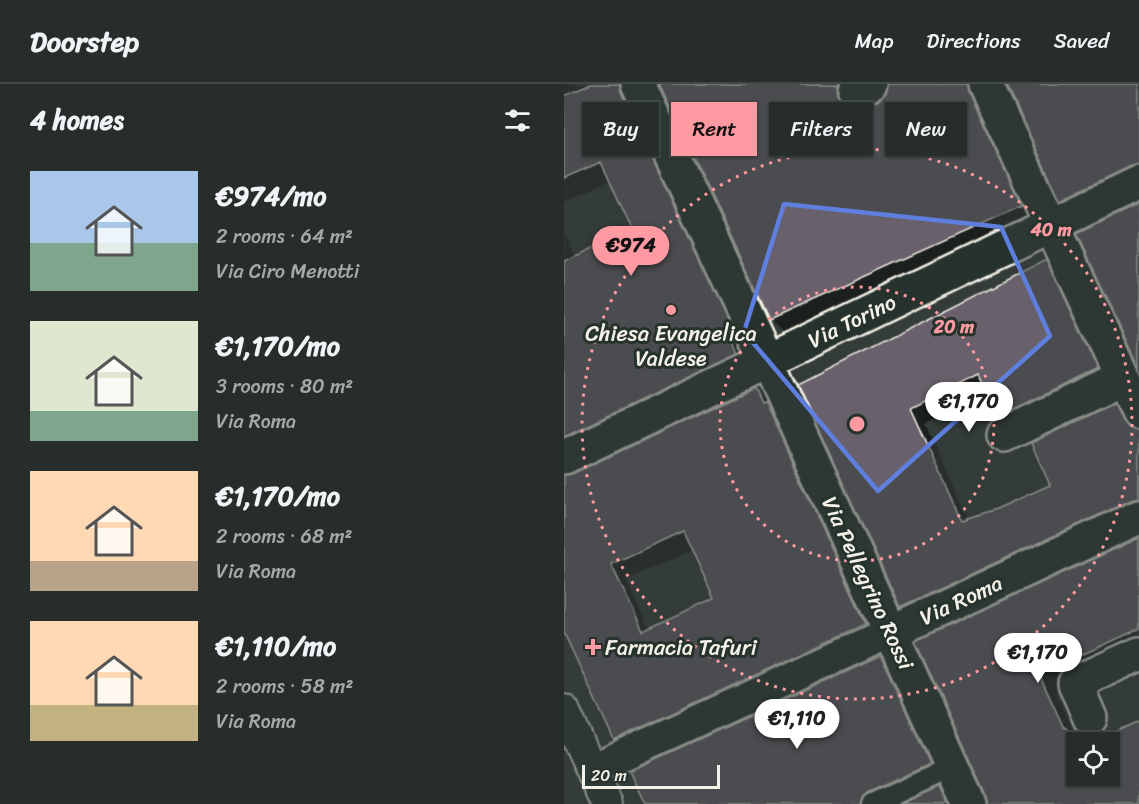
<!DOCTYPE html>
<meta charset="utf-8">
<style>
:root{--surface:#262d2b;--page:#323937;--text:#f1f3f6;--muted:#a4a8a9;--line:#424947;--accent:#ff9aa2}
body{margin:0;font-family:Sriracha,sans-serif;background:var(--page);color:var(--text);height:100vh;display:flex;flex-direction:column;font-size:22px;white-space:nowrap}
*{box-sizing:border-box;margin:0}
p{font-size:20px;color:var(--muted)}
.icon{flex:none;width:33px;height:33px;fill:none;stroke:currentColor;stroke-width:2;stroke-linecap:round;stroke-linejoin:round}
.map{position:relative;flex:1;overflow:hidden}
.panel{display:flex;flex-direction:column;background:var(--surface);width:564px}
.panel>*{flex:none}
.banner{position:absolute;left:18px;top:18px;width:466px;height:54px;display:flex;gap:12px}
.controls{position:absolute;left:502px;top:648px;display:grid;gap:12px}
.controls a{display:grid;place-items:center;width:54px;height:54px;border-radius:0px;background:var(--surface);box-shadow:0 2px 4px #0004,0 0 0 2px var(--line);font-size:30px}
.scale{position:absolute;left:18px;bottom:15px;width:138px;box-sizing:border-box;padding-left:6px;border:3px solid #f4f1e8;border-top:0;font-size:16px;line-height:21px;white-space:nowrap;color:#f4f1e8;-webkit-text-stroke:4px #26332d;paint-order:stroke}
.price{position:absolute;translate:-50% -51px;padding:0 14px;border-radius:21px;background:#fff;color:#222;font-size:20px;line-height:39px;filter:drop-shadow(0 2px 3px #0008)}
.price::after{content:'';position:absolute;left:50%;top:36px;width:18px;height:14px;margin-left:-9px;background:inherit;clip-path:polygon(0 0,100% 0,50% 100%)}
.price.current{background:var(--accent);color:#111}
ul{padding:0;list-style:none}
li{display:flex;align-items:center;gap:18px;height:150px;padding:0 30px}
li span{display:grid;place-items:center;flex:none;width:168px;height:120px;border-radius:0px;color:#555}
li>.icon{margin-inline-start:auto}
span .icon{width:72px;height:72px;fill:#fffc;stroke-width:1}
li b{font-size:26px}
h2{display:flex;justify-content:space-between;align-items:center;height:72px;padding:0 30px;font-size:26px}
.chip{padding:0 21px;border-radius:0px;background:var(--surface);box-shadow:0 2px 4px #0004,0 0 0 2px var(--line);font-size:21px;line-height:54px}
.chip.current{background:var(--accent);color:#111}
header{display:flex;align-items:center;gap:36px;box-sizing:border-box;height:84px;padding:0 30px;background:var(--surface);border-bottom:2px solid var(--line)}
header strong{font-size:28px}
nav{display:flex;gap:33px;margin-inline-start:auto;font-size:21px}
main{display:flex;flex:1;min-height:0}
.map>svg:first-child{display:block}
.shadow{fill:#0007;fill-rule:evenodd}
.building{fill:#67606a;stroke:#f4f1e8;stroke-width:1.5;fill-rule:evenodd}
.lines{fill:none;stroke-linecap:round;stroke-linejoin:round}
.service-casing{stroke:#f4f1e8;stroke-width:24}
.pedestrian-casing{stroke:#f4f1e8;stroke-width:34}
.minor-casing{stroke:#f4f1e8;stroke-width:38}
.tertiary-casing{stroke:#f4f1e8;stroke-width:38}
.service{stroke:#26332d;stroke-width:20}
.pedestrian{stroke:#26332d;stroke-width:30}
.minor{stroke:#26332d;stroke-width:33}
.tertiary{stroke:#26332d;stroke-width:33}
.marked{fill:none;stroke:#5e7fdd;stroke-width:4.5;stroke-linejoin:round}
.ring{fill:none;stroke:#ff9aa2;stroke-width:3;stroke-dasharray:3 6}
.poi-dot{fill:#ff9aa2;stroke:#26332d;stroke-width:2}
.labels{text-anchor:middle;dominant-baseline:central;stroke-width:6;stroke-linejoin:round;paint-order:stroke}
.street-label{font-size:22px;fill:#f4f1e8;stroke:#26332d}
.poi-label{font-size:22px;fill:#f4f1e8;stroke:#26332d}
.centre{fill:#ff9aa2;stroke:#26332d;stroke-width:3}
.ring-label{font-size:18px;text-anchor:middle;font-weight:bold;fill:#ff9aa2;stroke:#26332d;stroke-width:6;stroke-linejoin:round;paint-order:stroke}
</style>
<header>
<strong>Doorstep</strong>
<nav><a>Map</a><a>Directions</a><a>Saved</a></nav>
</header>
<main>
<section class="panel">
<h2>4 homes<svg class="icon" aria-label="filters" viewBox="0 0 24 24"><path d="M4 7h16M4 17h16"/><circle cx="9" cy="7" r="2"/><circle cx="15" cy="17" r="2"/></svg></h2>
<ul>
<li><span style="background:linear-gradient(#a9c7e8 60%,#7fa58c 0)"><svg class="icon" aria-label="home" viewBox="0 0 24 24"><path d="M3 11l9-7 9 7M6 9v11h12V9"/></svg></span><div><b>€974/mo</b><p>2 rooms · 64 m²</p><p>Via Ciro Menotti</p></div></li>
<li><span style="background:linear-gradient(#dfe7d0 75%,#7fa58c 0)"><svg class="icon" aria-label="home" viewBox="0 0 24 24"><path d="M3 11l9-7 9 7M6 9v11h12V9"/></svg></span><div><b>€1,170/mo</b><p>3 rooms · 80 m²</p><p>Via Roma</p></div></li>
<li><span style="background:linear-gradient(#ffd9b3 75%,#b9a48a 0)"><svg class="icon" aria-label="home" viewBox="0 0 24 24"><path d="M3 11l9-7 9 7M6 9v11h12V9"/></svg></span><div><b>€1,170/mo</b><p>2 rooms · 68 m²</p><p>Via Roma</p></div></li>
<li><span style="background:linear-gradient(#ffd9b3 70%,#c2b280 0)"><svg class="icon" aria-label="home" viewBox="0 0 24 24"><path d="M3 11l9-7 9 7M6 9v11h12V9"/></svg></span><div><b>€1,110/mo</b><p>2 rooms · 58 m²</p><p>Via Roma</p></div></li>
</ul>
</section>
<div class="map">
<svg width="575" height="720" viewBox="0 0 575 720">
<rect width="100%" height="100%" fill="#333c39"/>
<filter id="ink" filterUnits="userSpaceOnUse"><feTurbulence type="fractalNoise" baseFrequency=".0167" numOctaves="2"/><feDisplacementMap in="SourceGraphic" scale="12" xChannelSelector="R" yChannelSelector="G"/><feConvolveMatrix kernelMatrix="1 2 1 2 8 2 1 2 1" color-interpolation-filters="sRGB"/></filter>
<g filter="url(#ink)">
<path class="shadow" d="M0 0H81L186 268 0 380V149L11 173 70 146 47 96 0 118Z
M96 0H312L289 21 290 26 314 18 321 12 325 0H428L473 139 222 252 206 235Z
M443 0H575V102L514 131 497 115Z
M482 177 498 193 549 302 451 349 434 333 424 310 362 340 405 435 433 426 488 402 550 321 566 337 571 347 575 348V436L353 539 337 522 236 301Z
M190 306 206 322 318 557 67 671 51 655 0 544V393L8 391ZM129 466 152 515 85 546 62 496Z
M575 455V574L572 571 491 608 516 658H513V692H546V658H531L575 639V720H425L424 712 353 558Z
M316 573 334 591 382 698 374 702 392 720H298L295 714 281 720H79L69 698Z"/>
<path class="building" d="M27 0H56L57 8 171 252 167 253 175 270 0 352V177L68 145 37 78 0 94V12Z
M95 0H275L273 5 275 14 282 22 291 25 313 17 321 10 323 0H403L404 8 458 122 205 236Z
M442 0H575V81L567 82 496 116Z
M575 120V284L512 150Z
M483 175 534 285 433 333 414 291 347 324 398 436 432 425 486 401 467 359 550 319 558 336 564 343 575 346V415L567 416 336 523 234 301Z
M190 304 197 319 201 318 302 540 50 656 0 549V391L8 390ZM119 447 150 514 79 547 47 480Z
M575 454V545L475 590 499 642 519 658H513V692H546V658H528L575 637V720H423L422 712 351 557Z
M317 572 366 680 303 709 298 714 296 720H81L65 687Z
M376 702 384 720H337Z"/>
<g class="lines">
<g class="service-casing">
<path id="service" d="M308 720 389 683"/>
</g>
<g class="pedestrian-casing">
<path id="pedestrian" d="M0 626 43 720
M28 685 327 548"/>
</g>
<g class="minor-casing">
<path id="minor" d="M74 0 203 277 575 99
M421 0 575 328
M292 6 305 0
M440 351 559 294
M327 548 575 433
M526 634 511 599 575 570"/>
</g>
<g class="tertiary-casing">
<path id="tertiary" d="M0 373 203 277 405 720"/>
</g>
<use href="#service" class="service"/>
<use href="#pedestrian" class="pedestrian"/>
<use href="#minor" class="minor"/>
<use href="#tertiary" class="tertiary"/>
</g>
</g>
<path d="M0 0H575V720H0ZM220 120 437 143 486 252 314 407 180 248Z" fill="#333c39" fill-opacity=".55" fill-rule="evenodd"/>
<path class="marked" d="M220 120 437 143 486 252 314 407 180 248Z"/>
<g class="ring">
<circle cx="293" cy="340" r="137"/>
<circle cx="293" cy="340" r="275"/>
</g>
<g class="poi-dot">
<circle cx="107" cy="226" r="6"/>
<path d="M26 554h6v6h6v6h-6v6h-6v-6h-6v-6h6z"/>
</g>
<g class="labels">
<g class="street-label">
<text transform="translate(288 237) rotate(-26)">Via Torino</text>
<text transform="translate(304 499) rotate(65)">Via Pellegrino Rossi</text>
<text transform="translate(397 516) rotate(-25)">Via Roma</text>
</g>
<g class="poi-label">
<text x="107" y="249">Chiesa Evangelica<tspan x="107" dy="25">Valdese</tspan></text>
<text x="41" y="563" text-anchor="start">Farmacia Tafuri</text>
</g>
</g>
<circle cx="293" cy="340" r="9" class="centre"/>
<g class="ring-label">
<text x="487" y="152">40 m</text>
<text x="390" y="249">20 m</text>
</g>
</svg>
<div class="controls">
<a><svg class="icon" aria-label="locate" viewBox="0 0 24 24"><circle cx="12" cy="12" r="6"/><path d="M12 2v4M12 18v4M2 12h4M18 12h4"/></svg></a>
</div>
<div class="scale">20 m</div>
<b class="price current" style="left:67px;top:193px">€974</b>
<b class="price" style="left:405px;top:349px">€1,170</b>
<b class="price" style="left:474px;top:600px">€1,170</b>
<b class="price" style="left:233px;top:666px">€1,110</b>
<div class="banner">
<a class="chip">Buy</a>
<a class="chip current">Rent</a>
<a class="chip">Filters</a>
<a class="chip">New</a>
</div>
</div>
</main>
